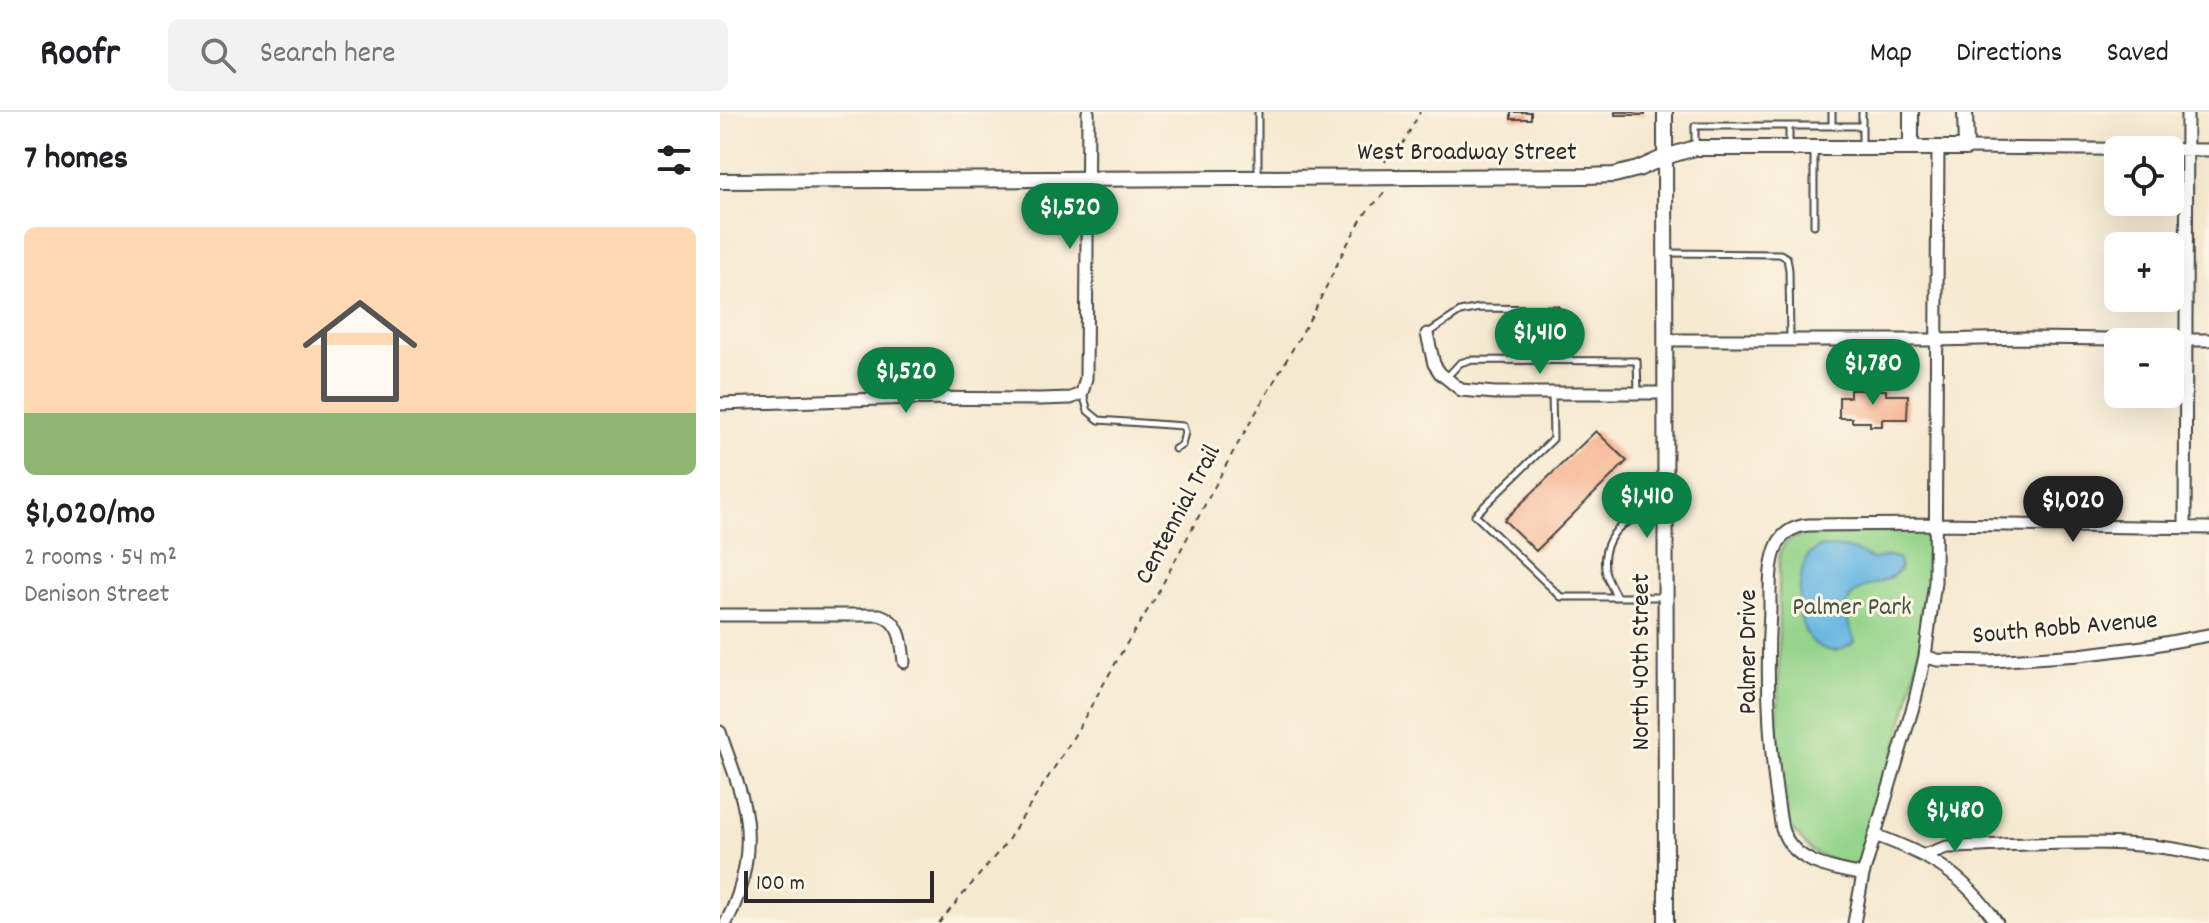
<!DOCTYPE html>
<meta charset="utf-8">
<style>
:root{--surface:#fff;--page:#f2f2f2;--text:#202124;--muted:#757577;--line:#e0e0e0;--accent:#0b8043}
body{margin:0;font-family:Dekko,sans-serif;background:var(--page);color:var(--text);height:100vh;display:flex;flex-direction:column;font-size:30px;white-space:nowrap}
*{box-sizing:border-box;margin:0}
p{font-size:26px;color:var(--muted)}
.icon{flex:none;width:44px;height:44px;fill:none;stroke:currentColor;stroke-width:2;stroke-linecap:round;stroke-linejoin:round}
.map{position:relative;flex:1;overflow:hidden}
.details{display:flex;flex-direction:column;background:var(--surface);width:720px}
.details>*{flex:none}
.fabs{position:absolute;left:1384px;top:24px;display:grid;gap:16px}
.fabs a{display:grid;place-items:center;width:80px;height:80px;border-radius:12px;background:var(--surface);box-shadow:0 8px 32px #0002;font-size:40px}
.scale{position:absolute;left:24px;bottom:20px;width:190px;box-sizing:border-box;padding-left:8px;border:4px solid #2b2b2b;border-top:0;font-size:22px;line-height:28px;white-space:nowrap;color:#2b2b2b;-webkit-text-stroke:6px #fcf5e5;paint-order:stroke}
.price{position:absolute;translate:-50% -68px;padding:0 18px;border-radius:28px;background:var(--accent);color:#fff;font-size:26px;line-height:52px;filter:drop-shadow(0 2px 4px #0008)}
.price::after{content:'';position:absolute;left:50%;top:48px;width:24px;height:18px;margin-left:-12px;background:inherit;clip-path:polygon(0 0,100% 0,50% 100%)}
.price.selected{background:#222;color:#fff}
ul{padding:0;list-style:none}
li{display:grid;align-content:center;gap:16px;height:424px;padding:0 24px}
li span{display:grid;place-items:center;height:248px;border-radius:12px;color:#555}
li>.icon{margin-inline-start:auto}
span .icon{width:144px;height:144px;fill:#fffc;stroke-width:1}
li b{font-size:34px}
h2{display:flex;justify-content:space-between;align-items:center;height:96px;padding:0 24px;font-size:34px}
header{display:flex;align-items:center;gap:48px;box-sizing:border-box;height:112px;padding:0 40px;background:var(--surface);border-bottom:2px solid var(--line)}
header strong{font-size:38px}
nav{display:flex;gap:44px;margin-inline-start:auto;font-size:28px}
.search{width:560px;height:72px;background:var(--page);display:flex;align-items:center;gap:20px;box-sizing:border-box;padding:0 28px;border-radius:12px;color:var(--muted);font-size:30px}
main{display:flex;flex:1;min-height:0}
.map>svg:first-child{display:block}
.green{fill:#95d48a;stroke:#60805a;stroke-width:2}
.water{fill:#68b7e2;stroke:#4a7186;stroke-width:2}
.building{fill:#f5a57e}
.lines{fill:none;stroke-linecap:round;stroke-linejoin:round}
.service-casing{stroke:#494844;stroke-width:9}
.minor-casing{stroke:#494844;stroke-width:15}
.tertiary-casing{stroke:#494844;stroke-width:18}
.path{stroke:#494844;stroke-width:2;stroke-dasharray:6 6;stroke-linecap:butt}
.service{stroke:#fff;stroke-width:5}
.minor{stroke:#fff;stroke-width:11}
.tertiary{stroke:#fff;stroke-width:14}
.labels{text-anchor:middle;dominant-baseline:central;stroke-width:6;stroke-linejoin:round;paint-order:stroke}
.street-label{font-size:26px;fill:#2b2b2b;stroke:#fcf5e5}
.park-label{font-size:26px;fill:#465543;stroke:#fcf5e5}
</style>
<header>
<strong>Roofr</strong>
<div class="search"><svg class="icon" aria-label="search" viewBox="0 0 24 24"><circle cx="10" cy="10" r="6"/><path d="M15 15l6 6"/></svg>Search here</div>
<nav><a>Map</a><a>Directions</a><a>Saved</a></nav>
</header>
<main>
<section class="details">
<h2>7 homes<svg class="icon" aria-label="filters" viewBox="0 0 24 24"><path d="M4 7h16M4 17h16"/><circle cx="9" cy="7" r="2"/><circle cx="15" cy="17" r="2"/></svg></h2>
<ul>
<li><span style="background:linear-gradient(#ffd9b3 75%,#8fb573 0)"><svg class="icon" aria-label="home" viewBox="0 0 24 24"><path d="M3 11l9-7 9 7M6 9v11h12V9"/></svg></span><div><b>$1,020/mo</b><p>2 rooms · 54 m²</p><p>Denison Street</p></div></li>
</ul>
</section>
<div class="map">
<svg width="1489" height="811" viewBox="0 0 1489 811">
<rect width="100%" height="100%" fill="#fcf5e5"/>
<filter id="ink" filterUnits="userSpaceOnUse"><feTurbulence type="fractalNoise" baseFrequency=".0125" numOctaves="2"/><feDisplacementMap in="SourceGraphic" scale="16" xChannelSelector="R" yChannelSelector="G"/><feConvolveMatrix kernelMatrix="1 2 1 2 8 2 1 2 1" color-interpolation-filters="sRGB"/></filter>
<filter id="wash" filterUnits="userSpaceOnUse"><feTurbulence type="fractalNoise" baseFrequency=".006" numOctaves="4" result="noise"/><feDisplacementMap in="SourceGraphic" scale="32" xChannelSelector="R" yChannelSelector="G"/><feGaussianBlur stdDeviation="1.8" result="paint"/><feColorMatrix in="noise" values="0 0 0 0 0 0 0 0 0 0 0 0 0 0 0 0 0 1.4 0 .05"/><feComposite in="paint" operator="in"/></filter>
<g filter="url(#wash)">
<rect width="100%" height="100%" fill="#f5e9d0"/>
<path class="green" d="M1092 418 1213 419C1212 437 1212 456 1210 474 1199 570 1168 663 1139 755L1123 753 1093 740 1070 716 1058 634 1059 441 1067 429Z"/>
<path class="water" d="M1099 435C1119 435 1135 436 1152 447L1170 444 1179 447 1180 457C1162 479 1137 464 1124 498L1135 530C1112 548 1090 536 1082 511 1077 496 1079 454 1089 443 1092 440 1096 438 1099 435Z"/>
<g id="blocks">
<path class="building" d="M791 0H811V7H791Z
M895 0H925V3H895Z
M1130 278H1166V283H1188L1187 307H1162V314H1150V310H1132V306H1119V285H1130Z
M876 319 907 349 816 439 784 408Z"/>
</g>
</g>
<g filter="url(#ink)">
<use href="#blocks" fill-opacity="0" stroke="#494844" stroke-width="2"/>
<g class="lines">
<g class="service-casing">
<path id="service" d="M538 0V66
M1112 0V14
M1142 0V35
M1069 14V33
M975 35V14H1142
M1094 37V113
M947 141 1060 142 1067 146 1069 158 1070 227
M708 221 740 200 759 196 836 197
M726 266 740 251 750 248 917 249 918 280
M363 282 368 299 379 308 463 314 465 320 462 333 455 337
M832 282 833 327 755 403 841 485H942
M897 485C893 478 888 469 886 462 880 438 893 411 918 407 926 406 935 407 944 406"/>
</g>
<g class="minor-casing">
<path id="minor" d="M1246 36 1489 38
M707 222 714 252 720 261 741 278 775 281H945
M945 228H1216L1304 226 1489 228
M0 292 195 286 320 287 351 286 362 281 366 266 368 0
M1465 416 1467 0
M0 503H160C181 510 182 530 184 550
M1205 544 1217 548 1271 549 1359 543 1423 535 1489 523
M0 620C7 643 18 667 23 691 33 731 25 775 6 811
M1155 723C1209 743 1244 762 1277 811
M1204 743 1227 735C1311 733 1408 723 1489 744
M1143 763C1111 756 1074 752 1062 717 1049 645 1046 570 1050 497 1050 477 1049 455 1056 436 1062 420 1074 414 1089 413L1217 412 1489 416
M1134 811 1143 763 1195 588 1205 544 1215 470 1218 36"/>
</g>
<g class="tertiary-casing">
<path id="tertiary" d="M945 0 946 811
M1191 0V36
M0 69 866 64 894 63 918 57 945 45 975 36H1246L1245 0"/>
</g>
<path class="path" d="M665 50 669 41 684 30 700 0
M219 811 286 731 350 631 407 531 434 488 512 342 594 200 625 136 641 108 650 95 661 86 664 80"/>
<use href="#service" class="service"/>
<use href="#minor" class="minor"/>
<use href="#tertiary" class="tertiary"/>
</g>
</g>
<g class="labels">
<g class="street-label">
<text x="747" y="41">West Broadway Street</text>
<text transform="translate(459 403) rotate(-62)">Centennial Trail</text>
<text transform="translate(1345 517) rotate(-5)">South Robb Avenue</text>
<text transform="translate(1029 540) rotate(-90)">Palmer Drive</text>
<text transform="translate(922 550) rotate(-90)">North 40th Street</text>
</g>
<g class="park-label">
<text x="1132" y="496">Palmer Park</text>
</g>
</g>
</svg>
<div class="fabs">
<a><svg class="icon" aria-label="locate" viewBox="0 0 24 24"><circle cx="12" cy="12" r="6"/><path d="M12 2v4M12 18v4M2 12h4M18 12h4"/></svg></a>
<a>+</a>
<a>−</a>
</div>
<div class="scale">100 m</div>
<b class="price" style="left:350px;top:139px">$1,520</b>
<b class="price" style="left:820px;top:264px">$1,410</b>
<b class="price" style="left:1153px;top:295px">$1,780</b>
<b class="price" style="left:186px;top:303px">$1,520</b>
<b class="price" style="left:927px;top:428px">$1,410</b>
<b class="price selected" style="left:1353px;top:432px">$1,020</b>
<b class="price" style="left:1235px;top:742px">$1,480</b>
</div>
</main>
